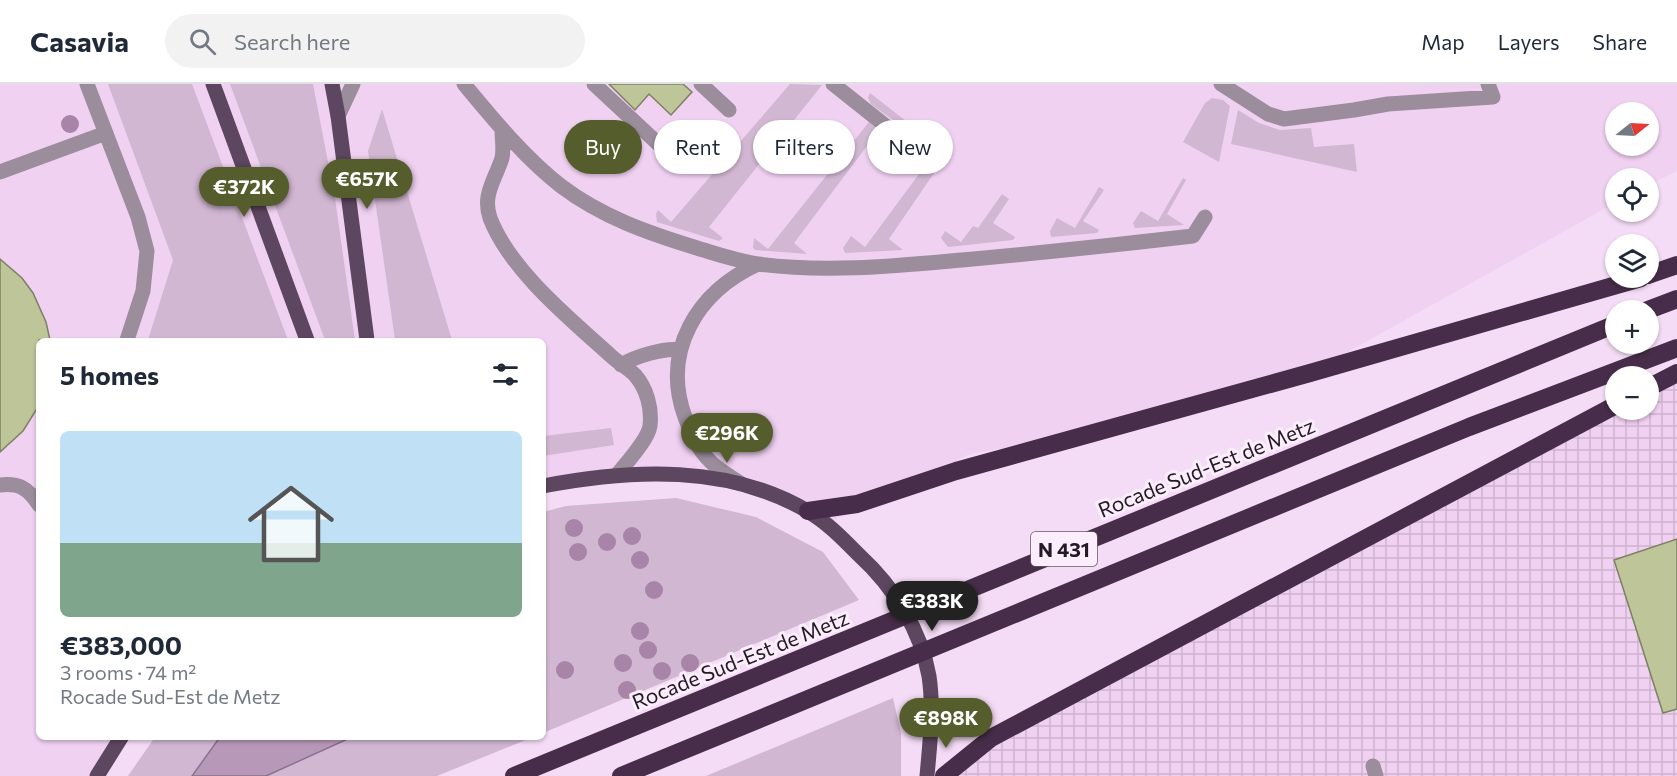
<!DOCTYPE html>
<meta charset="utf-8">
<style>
:root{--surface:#fff;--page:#f2f2f3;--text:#1f2937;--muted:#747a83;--line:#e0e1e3;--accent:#565d2c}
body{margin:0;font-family:Commissioner,sans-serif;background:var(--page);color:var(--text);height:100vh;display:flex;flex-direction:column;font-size:22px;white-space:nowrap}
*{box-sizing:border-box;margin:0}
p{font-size:20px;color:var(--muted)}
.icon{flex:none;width:33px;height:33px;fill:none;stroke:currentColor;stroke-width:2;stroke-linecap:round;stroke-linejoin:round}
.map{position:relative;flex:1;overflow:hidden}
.panel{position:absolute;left:36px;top:254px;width:510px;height:402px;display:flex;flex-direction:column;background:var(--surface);border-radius:9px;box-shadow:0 2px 4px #0004}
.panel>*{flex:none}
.top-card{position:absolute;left:564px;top:36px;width:570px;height:54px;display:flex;gap:12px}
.needle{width:39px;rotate:72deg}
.tools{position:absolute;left:1605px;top:18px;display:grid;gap:12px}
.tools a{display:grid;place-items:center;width:54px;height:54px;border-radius:50%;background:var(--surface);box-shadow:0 2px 4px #0004;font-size:30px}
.price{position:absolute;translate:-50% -51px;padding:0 14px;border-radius:21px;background:var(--accent);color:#fff;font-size:20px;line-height:39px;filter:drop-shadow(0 2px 3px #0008)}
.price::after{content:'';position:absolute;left:50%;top:36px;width:18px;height:14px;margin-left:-9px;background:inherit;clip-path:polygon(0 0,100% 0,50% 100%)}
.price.selected{background:#222;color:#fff}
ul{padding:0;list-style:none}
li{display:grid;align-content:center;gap:12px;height:318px;padding:0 24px}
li+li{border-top:2px solid var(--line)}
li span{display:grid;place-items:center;height:186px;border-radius:9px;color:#555}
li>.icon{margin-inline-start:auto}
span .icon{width:108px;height:108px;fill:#fffc;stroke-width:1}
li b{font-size:26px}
h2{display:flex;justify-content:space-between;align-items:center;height:72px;padding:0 24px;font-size:26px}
.pill{padding:0 21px;border-radius:27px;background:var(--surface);box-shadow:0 2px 4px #0004;font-size:21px;line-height:54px}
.pill.selected{background:var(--accent);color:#fff}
header{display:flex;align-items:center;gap:36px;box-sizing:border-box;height:84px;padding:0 30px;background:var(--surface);border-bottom:2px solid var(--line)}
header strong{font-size:28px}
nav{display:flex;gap:33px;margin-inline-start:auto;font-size:21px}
.search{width:420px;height:54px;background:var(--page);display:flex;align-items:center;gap:15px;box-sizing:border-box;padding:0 21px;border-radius:33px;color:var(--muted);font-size:22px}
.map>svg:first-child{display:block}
.built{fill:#f0d1f2;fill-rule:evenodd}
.industrial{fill:url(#industrial-grid)}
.green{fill:#d1b7d2}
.water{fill:#b898b9;stroke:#8b728c;stroke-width:1.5}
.building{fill:#bdc599;stroke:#7c8163;stroke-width:1.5}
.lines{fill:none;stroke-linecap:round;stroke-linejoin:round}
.minor{stroke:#9b8d9c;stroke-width:15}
.major{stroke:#5d465f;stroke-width:15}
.highway{stroke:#472d49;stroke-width:18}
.tree{fill:#a784a8}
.labels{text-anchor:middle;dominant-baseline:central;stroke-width:6;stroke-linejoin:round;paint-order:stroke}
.shield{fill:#fcedfd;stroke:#645964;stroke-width:1.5}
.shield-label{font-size:20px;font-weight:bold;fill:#231a23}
.street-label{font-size:21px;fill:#231a23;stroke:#fcedfd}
</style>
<header>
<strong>Casavia</strong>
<div class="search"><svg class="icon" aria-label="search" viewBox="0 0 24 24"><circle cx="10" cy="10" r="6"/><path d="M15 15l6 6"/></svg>Search here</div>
<nav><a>Map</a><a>Layers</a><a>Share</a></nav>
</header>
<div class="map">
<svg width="1677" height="692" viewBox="0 0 1677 692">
<defs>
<pattern id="industrial-grid" width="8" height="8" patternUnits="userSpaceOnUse" patternTransform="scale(1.5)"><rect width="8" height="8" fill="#f0d1f2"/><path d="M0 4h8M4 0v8" fill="none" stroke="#ceb3cf"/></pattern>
</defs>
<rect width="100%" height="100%" fill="#f5dcf6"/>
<path class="built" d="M0 0H1677V87L1649 101 1648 94H1616L1615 119 1310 289 1095 348 970 370 826 440 808 427 699 391 543 402V256H39V652L122 653 97 692H0ZM1616 28H1648V62H1616Z"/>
<path class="industrial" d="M1677 289V692H944L947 688 1616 326H1648L1649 304Z"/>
<path class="green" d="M108 0H192L288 256H148L173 176Z
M230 0H313L335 114 355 256H325Z
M790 0 822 1 709 143 723 154 719 157 657 138 656 130 658 126 671 138Z
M870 9 906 37 897 39 871 20 868 14Z
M1212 14 1223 16 1230 22 1219 78 1183 58 1205 19Z
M382 25 452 256H395L368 67Z
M1238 26 1259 39 1280 46 1311 44 1314 63 1354 60 1357 88 1231 60Z
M869 38 879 46 794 159 807 170 755 166 753 164 754 154 768 165Z
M936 67 945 73 889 155 903 166 845 169 843 164 851 152 865 163Z
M1183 94 1186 96 1167 130 1184 141 1135 144 1133 139 1141 127 1158 137Z
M1099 103 1104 106 1083 137 1099 146 1097 149 1051 153 1050 147 1057 134 1075 144Z
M1002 110 1009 115 993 139 1015 153 1013 156 948 163 941 154 945 147 961 158 973 142 978 144Z
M611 344 614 361 543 372V352Z
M676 414 756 433 823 468 859 516 543 649V428L566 422Z
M893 614 901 649V692H706Z
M155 653H533L437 692H128Z"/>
<path class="water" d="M220 653V652L352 653 266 692H192Z"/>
<path class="building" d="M609 0H683L692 8 671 31 649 10 635 26Z
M0 175 22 194 33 209 46 238 50 256H39L38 323 23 347 0 368Z
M1677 455V625L1663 629 1614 476Z"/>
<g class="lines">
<path class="minor" d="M87 0 138 133 147 167 143 207 127 256
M464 0C494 36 524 73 561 102 602 133 648 149 697 164 717 170 737 177 758 180 825 189 895 182 962 176 1039 169 1116 161 1193 152L1205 133
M594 0 682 82
M701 0 729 26
M833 0 906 58
M1221 0 1268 30 1284 35 1354 26 1388 20 1493 13 1488 0
M338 32 353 0
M502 46C502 55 504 66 502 74 495 96 482 111 490 134 510 186 569 234 610 271 617 278 628 284 635 291 647 305 652 324 650 342 648 356 626 379 617 391
M0 88 106 49
M621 281C634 273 665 263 680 266
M740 399C730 392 718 386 710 377 698 366 691 349 685 333 661 267 697 208 758 180
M0 401C19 399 28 404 39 421
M1373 682 1376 692"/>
<path class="major" d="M213 0 307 256
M332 0 338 32 367 256
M543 402C631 385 729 380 809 428 828 439 844 456 860 472 894 503 921 547 929 592 934 626 930 658 927 692
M97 692 122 652"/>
<path class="highway" d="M1648 191 1677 181
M1648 226 1677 215
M1648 304 1677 289
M808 427 857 420 956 387 1310 289 1641 194
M514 692 1616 240
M621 692 1469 343 1677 264
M944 692 991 654 1616 321"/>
</g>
<g class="tree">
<circle cx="70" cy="40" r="9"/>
<circle cx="574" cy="444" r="9"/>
<circle cx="632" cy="452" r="9"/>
<circle cx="607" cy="458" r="9"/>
<circle cx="578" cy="468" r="9"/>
<circle cx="640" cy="476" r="9"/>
<circle cx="654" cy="506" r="9"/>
<circle cx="640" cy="547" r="9"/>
<circle cx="648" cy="566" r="9"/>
<circle cx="623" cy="579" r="9"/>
<circle cx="690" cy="579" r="9"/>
<circle cx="565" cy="586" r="9"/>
<circle cx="662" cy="587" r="9"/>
<circle cx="627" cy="606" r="9"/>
</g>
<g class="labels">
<rect class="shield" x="1031" y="448" width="66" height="34" rx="4.5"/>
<g class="shield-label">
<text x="1064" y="465">N 431</text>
</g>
<g class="street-label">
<text transform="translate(1206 383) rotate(-22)">Rocade Sud-Est de Metz</text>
<text transform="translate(740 575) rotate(-22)">Rocade Sud-Est de Metz</text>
</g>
</g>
</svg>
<div class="tools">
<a><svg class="needle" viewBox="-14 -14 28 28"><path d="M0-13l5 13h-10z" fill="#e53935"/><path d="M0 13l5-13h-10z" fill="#747a83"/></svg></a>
<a><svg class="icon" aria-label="locate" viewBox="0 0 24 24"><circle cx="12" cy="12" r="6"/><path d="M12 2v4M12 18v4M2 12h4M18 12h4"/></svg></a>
<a><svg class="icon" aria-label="layers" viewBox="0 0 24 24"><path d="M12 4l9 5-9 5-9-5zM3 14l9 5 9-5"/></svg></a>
<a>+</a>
<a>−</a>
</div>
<b class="price" style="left:367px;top:126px">€657K</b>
<b class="price" style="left:244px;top:134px">€372K</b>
<b class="price" style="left:727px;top:380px">€296K</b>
<b class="price selected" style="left:932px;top:548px">€383K</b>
<b class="price" style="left:946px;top:665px">€898K</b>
<div class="top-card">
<a class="pill selected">Buy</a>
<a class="pill">Rent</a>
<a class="pill">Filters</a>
<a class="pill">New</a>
</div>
<section class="panel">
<h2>5 homes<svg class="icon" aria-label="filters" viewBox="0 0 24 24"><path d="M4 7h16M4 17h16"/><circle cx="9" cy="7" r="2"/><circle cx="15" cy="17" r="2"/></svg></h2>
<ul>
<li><span style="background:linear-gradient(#bfe0f5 60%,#7fa58c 0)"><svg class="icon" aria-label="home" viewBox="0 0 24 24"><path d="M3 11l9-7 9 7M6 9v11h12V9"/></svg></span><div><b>€383,000</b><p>3 rooms · 74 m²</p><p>Rocade Sud-Est de Metz</p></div></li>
</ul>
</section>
</div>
